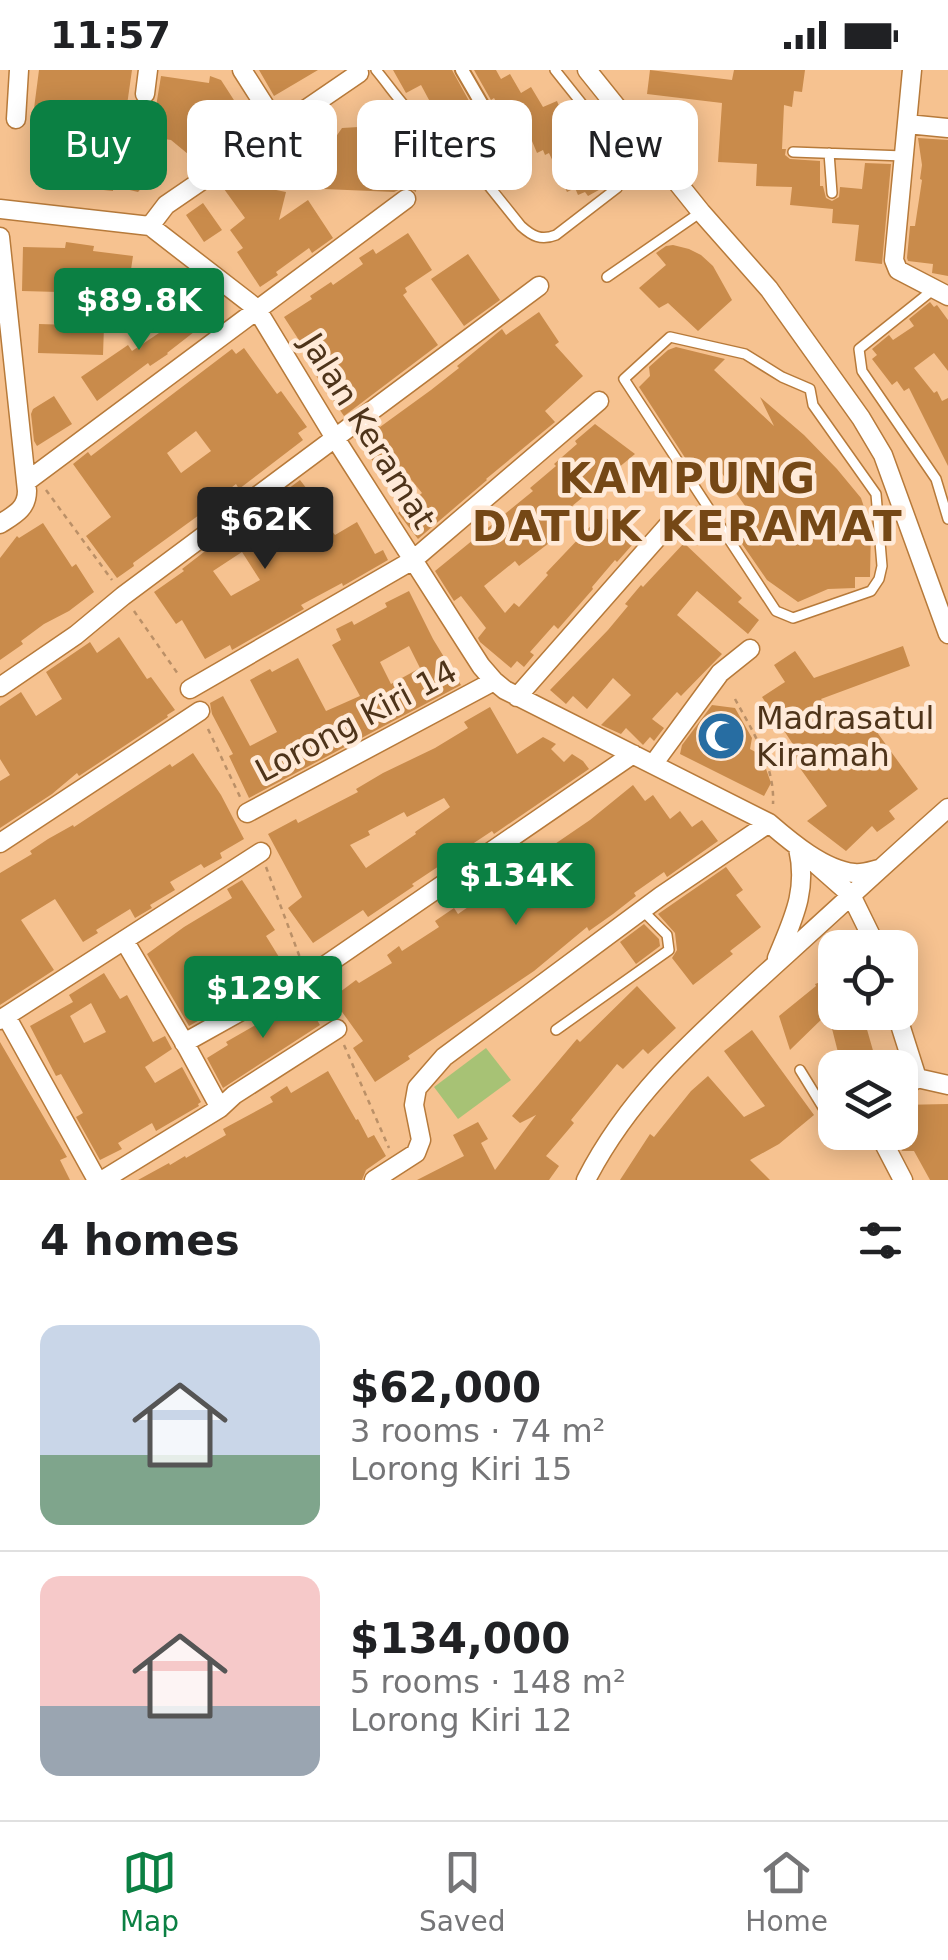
<!DOCTYPE html>
<meta charset="utf-8">
<style>
:root{--surface:#fff;--page:#f2f2f2;--text:#202124;--muted:#757577;--line:#e0e0e0;--accent:#0b8043}
body{margin:0;font-family:"DejaVu Sans",sans-serif;background:var(--page);color:var(--text);height:100vh;display:flex;flex-direction:column;font-size:38px;white-space:nowrap}
*{box-sizing:border-box;margin:0}
p{font-size:32px;color:var(--muted)}
.icon{flex:none;width:55px;height:55px;fill:none;stroke:currentColor;stroke-width:2;stroke-linecap:round;stroke-linejoin:round}
.map{position:relative;height:1110px;overflow:hidden}
.drawer{display:flex;flex-direction:column;background:var(--surface);flex:1}
.drawer>*{flex:none}
.guide{position:absolute;left:30px;top:30px;width:890px;height:90px;display:flex;gap:20px}
.fabs{position:absolute;left:818px;top:860px;display:grid;gap:20px}
.fabs a{display:grid;place-items:center;width:100px;height:100px;border-radius:20px;background:var(--surface);box-shadow:0 5px 25px #0003;font-size:50px}
.price{position:absolute;translate:-50% -85px;padding:0 22px;border-radius:10px;background:var(--accent);color:#fff;font-size:32px;line-height:65px;filter:drop-shadow(0 2px 5px #0008)}
.price::after{content:'';position:absolute;left:50%;top:60px;width:30px;height:22px;margin-left:-15px;background:inherit;clip-path:polygon(0 0,100% 0,50% 100%)}
.price.current{background:#222;color:#fff}
ul{padding:0;list-style:none}
li{display:flex;align-items:center;gap:30px;height:250px;padding:0 40px}
li+li{border-top:2px solid var(--line)}
li span{display:grid;place-items:center;flex:none;width:280px;height:200px;border-radius:20px;color:#555}
li>.icon{margin-inline-start:auto}
span .icon{width:120px;height:120px;fill:#fffc;stroke-width:1}
li b{font-size:42px}
h2{display:flex;justify-content:space-between;align-items:center;height:120px;padding:0 40px;font-size:42px}
.pill{padding:0 35px;border-radius:20px;background:var(--surface);box-shadow:0 5px 25px #0003;font-size:35px;line-height:90px}
.pill.current{background:var(--accent);color:#fff}
.status{display:flex;justify-content:space-between;align-items:center;height:70px;padding:0 50px;background:var(--surface);direction:ltr}
.status svg{height:28px;fill:currentColor}
.dock{display:flex;justify-content:space-around;align-items:center;height:140px;border-top:2px solid var(--line);background:var(--surface);font-size:28px;color:var(--muted)}
.dock a{display:grid;justify-items:center;gap:5px}
.dock .current{color:var(--accent)}
.map>svg:first-child{display:block}
.green{fill:#a7c275}
.building{fill:#c98b4b;fill-rule:evenodd}
.lines{fill:none;stroke-linecap:round;stroke-linejoin:round}
.service-casing{stroke:#b77a3a;stroke-width:12}
.pedestrian-casing{stroke:#b77a3a;stroke-width:16}
.minor-casing{stroke:#b77a3a;stroke-width:21}
.path{stroke:#bb9067;stroke-width:2.5;stroke-dasharray:5 5;stroke-linecap:butt}
.service{stroke:#fff;stroke-width:9}
.pedestrian{stroke:#fff;stroke-width:12}
.minor{stroke:#fff;stroke-width:18}
.labels{text-anchor:middle;dominant-baseline:central;stroke-width:9;stroke-linejoin:round;paint-order:stroke}
.street-label{font-size:32px;fill:#4e341a;stroke:#ffead8}
.poi-label{font-size:32px;fill:#4e341a;stroke:#ffead8;text-anchor:start}
.district-label{font-size:42px;font-weight:bold;letter-spacing:2.5px;fill:#754816;stroke:#ffead8}
</style>
<div class="status"><b>11:57</b><svg viewBox="0 0 49 12"><path d="M0 12V9h3v3zM5 12V6h3v6zM10 12V3h3v9zM15 12V0h3v12zM26 1h20v11H26zM47 4h2v5h-2z"/></svg></div>
<div class="map">
<svg width="948" height="1110" viewBox="0 0 948 1110">
<rect width="100%" height="100%" fill="#f6c290"/>
<path class="green" d="M486 978 511 1010 458 1049 434 1017Z"/>
<path class="building" d="M39 0H132L123 63 91 59 158 99 138 122 113 116V121L37 113 43 55 32 54Z
M259 0H318L274 26Z
M393 0H452L474 40 450 54 449 52 443 56 421 15 406 23Z
M474 0H496L501 9 510 4 521 23 531 17 543 37 557 31 559 36 566 33 584 72 587 77 595 73 611 105 603 109 606 116 588 126 585 122 578 125 575 118 567 122 549 83 545 85 543 80 537 83 517 35 503 44 494 28 491 30Z
M650 0 732 10 734 0H805L802 22 794 21 792 37 784 35 782 79H786L785 85 790 89 820 91V116H823L826 128 832 131 839 127 840 117 862 119 865 93 891 94 882 194 855 191 859 155 832 153 833 139 790 135 792 117 756 116 757 94 718 92 722 33 647 24Z
M161 6 209 13 210 6 221 10 250 55 208 84 204 77 194 89 171 70 151 67Z
M359 57 370 77 385 78 384 104 417 106 416 122 406 117 394 122 324 119 326 81 342 58Z
M918 68 948 70V206L932 203 933 194 908 191 907 188 910 156H915L922 110 920 109 922 95Z
M232 111 286 122 279 150 308 130 333 168 312 183 309 178 276 202 278 205 260 217 237 182 243 178 230 160 245 148 224 119Z
M203 133 222 160 204 172 186 145Z
M408 163 432 200 405 218 407 222 403 225 438 275 344 346 315 304 319 301 284 247 312 229 310 226 331 212 333 215 363 194 359 188 373 179 376 184Z
M66 172 94 176 93 181 133 186 126 233 58 225 59 222 22 221 23 177 65 178Z
M673 175 689 179 701 185 713 196 732 230 698 261 668 233 659 238 639 218 666 195 656 183 666 176Z
M468 184 500 230 464 256 431 209Z
M930 232 934 237 937 235 948 250V301L934 283 914 298 934 323 937 321 942 331 948 328V396L909 318 904 321 897 311 892 315 872 289 877 285 872 279 889 265 893 270 914 256 909 249Z
M172 233 194 262 167 283 168 284 150 296 148 293 97 331 81 307 128 275 132 281 159 263 149 250Z
M539 242 559 272 555 275 583 306 545 341 555 352 486 409 487 410 418 469 398 443 422 423 405 402 390 413 355 368 376 353 380 357 431 320 459 298 457 296 502 259 506 265Z
M39 254 104 256 103 285 38 283Z
M676 277 725 289 714 300 774 356 760 327 804 365 837 399 861 428 871 458 870 507H855V518L828 519 798 532 767 510 738 468 758 454 711 388 693 400 639 317 650 306 649 297 668 280Z
M244 278 277 324 281 321 307 357 298 363 303 370 239 419 236 414 205 438 206 440 133 493 134 496 117 508 86 466 111 447 73 394 88 382 91 386 232 279 236 284ZM196 361 211 381 181 403 167 383Z
M54 326 72 354 37 376 34 371 31 344 33 339Z
M595 354 635 384 548 456 557 467 519 496 515 491 484 516 505 543 514 533 519 537 548 505 546 503 602 444 633 474 617 492 615 490 592 517 593 519 558 559 554 555 530 582 534 585 524 597 517 591 511 598 480 572 478 568 486 558 461 526 454 531 435 501 533 421 530 418 556 396 554 394 577 374 575 371Z
M300 410 324 441 319 445 335 465 357 452 375 484 383 480 388 490 343 516 342 513 301 535 304 539 232 580 230 575 205 589 182 550 176 554 154 522 184 501 182 499 213 475ZM242 482 260 510 231 526 213 501Z
M43 453 72 497 76 494 94 522 69 541 44 554 21 571 23 574 0 590V488L17 466 19 468Z
M684 473 742 528 738 532 759 550 748 564 697 521 677 545 722 584 681 626 677 622 652 649 664 658 654 671 650 667 643 675 626 658 621 664 601 655 631 625 613 608 587 639 573 626 566 634 550 620 608 560 628 536 625 534 641 515 643 517Z
M409 521 433 569 461 615 249 728 229 686 233 684 212 644 210 633 223 626 250 676 277 662 250 610 270 599 272 602 298 588 326 641 360 626 332 575 341 570 336 559 352 551 354 555 387 537 385 533ZM409 576 420 598 391 614 380 592Z
M119 567 147 609 151 607 175 640 167 645 168 647 79 706 77 703 52 724 0 758V711L10 705 0 689V636L21 622 36 646 62 629 46 602 90 572 97 583Z
M903 576 910 596 821 629 826 636 818 641 832 661 861 640 918 719 889 741 895 749 877 762 872 756 846 781 807 751 827 736 792 687 798 682 762 627 785 612 774 595 795 581 814 608Z
M712 635 735 638 752 668 750 679 761 685 771 713 764 726 680 684 682 675Z
M490 637 517 684 543 667 556 674 551 679 564 692 572 684 583 691 589 699 494 764 492 761 412 814 414 816 368 847 363 840 313 873 288 838 302 827 268 764 296 749 298 753 325 739 358 722 356 719 383 703 435 678 468 658 464 652ZM444 728 450 737 415 762 416 764 366 798 350 775 370 765 368 761 404 742 407 747Z
M193 683 221 725 244 769 220 783 222 788 204 798 201 794 170 812 175 820 150 835 152 838 135 848 130 839 96 860 98 863 83 872 55 829 21 850 54 900 0 935V803L32 784 30 781 48 769 73 755 74 757 170 694 172 697Z
M633 715 645 731 653 725 670 749 680 741 692 757 702 750 718 771 667 807 664 802 634 823 636 826 613 844 589 861 587 857 534 901 408 986 410 989 375 1012 353 978 363 971 332 928 356 910 359 913 392 893 387 885 399 876 402 881 439 857 435 851 454 838 458 844 487 824 486 821 590 750Z
M726 797 743 820 736 825 761 857 730 881 733 884 693 915 672 888 677 880 675 863 658 844Z
M242 810 275 860 266 866 287 900 189 956 147 884 184 857 232 828 227 819Z
M644 854 659 869 660 876 636 894 620 872Z
M104 903 120 929 127 925 153 972 165 966 172 979 145 997 155 1013 182 997 201 1032 198 1034 199 1036 156 1061 152 1053 118 1073 122 1079 100 1090 76 1047 83 1043 61 1004 56 1006 30 956 73 932 69 925ZM91 933 106 962 84 973 70 946Z
M835 907V936L829 942H862L878 998H842L828 943 790 980 779 946 816 916 815 914Z
M637 916 676 958 648 984 643 979 623 999 617 994 571 1050 574 1053 546 1086 559 1096 549 1110H417L464 1086 453 1065 478 1052 488 1069 481 1073 495 1100 536 1045 520 1053 512 1046 577 969 580 972Z
M303 926 320 955 223 1018 207 988 228 975 226 972 273 945 270 940 286 930 289 934Z
M752 960 814 1045 779 1074 750 1090 770 1110H620L650 1064 654 1067 691 1021 708 1006 744 1047 765 1036 724 981Z
M0 972 67 1087 60 1090 70 1110H0Z
M328 1001 356 1050 358 1049 368 1068 374 1065 386 1086 366 1100 362 1110H138L169 1093 170 1095 185 1086 186 1088 226 1065 223 1059 273 1032 270 1027 287 1016 291 1023Z
M948 1034V1110H930L914 1081H902L892 1062H900V1035Z"/>
<g class="lines">
<g class="service-casing">
<path id="service" d="M376 0C400 29 419 62 456 75L521 156C532 166 541 171 556 165L617 118 623 105 614 74 555 0
M793 82 904 86
M829 83 832 123
M607 207 701 142
M934 219 859 279 862 301 936 409 948 449
M670 267 745 284 782 307 810 319 813 335 876 424 882 496 879 509 871 521 793 548 776 541 624 309Z
M556 960 669 880 667 865 642 840
M800 1000 835 1057
M839 1062H840"/>
</g>
<g class="pedestrian-casing">
<path id="pedestrian" d="M462 0 491 50"/>
</g>
<g class="minor-casing">
<path id="minor" d="M242 0 279 58
M587 0 701 142 769 219 861 348 883 385 948 564
M912 0 894 190 898 200 948 226
M145 24 148 0
M16 49 19 0
M907 54 948 58
M0 139 150 156 256 238 335 368 481 596 494 611 505 620 769 753C791 772 824 800 854 803 863 804 871 801 879 799
M150 156 166 135 359 3
M0 167 27 421C27 439 14 445 0 454
M26 412 406 129
M0 617 76 565 123 526 539 216
M190 619 413 490 599 331
M517 627 671 452
M654 693 720 603 750 579
M247 743 494 611
M0 773 200 641
M817 795 851 825 877 878
M124 870 188 979 220 1038
M777 888C793 849 808 821 798 778
M896 942 917 1008
M6 946 97 1110
M0 950 261 782
M184 973 286 916 307 908 633 684
M917 1008 948 1015
M900 1021 917 1008
M878 1062 903 1110
M103 1110 220 1038 234 1025 337 959
M374 1110 416 1083 421 1070 414 1035 417 1018 444 987 661 826 769 753
M586 1110C630 1024 696 967 766 903 827 848 887 792 948 738"/>
</g>
<path class="path" d="M46 420 112 510
M134 541 178 604
M735 629C753 662 775 696 773 734
M208 659 241 729
M266 797 302 893
M316 923 329 946
M344 975 389 1078"/>
<use href="#service" class="service"/>
<use href="#pedestrian" class="pedestrian"/>
<use href="#minor" class="minor"/>
</g>
<defs>
<g id="mosque-disc" transform="scale(2.5)"><circle r="9.5" fill="#276da2" stroke="#ffead8"/><path d="M3.5-4.9A6 6 0 1 0 3.5 4.9A5 5 0 1 1 3.5-4.9Z" fill="#fff"/></g>
</defs>
<g fill-rule="evenodd">
<use href="#mosque-disc" x="721" y="666"/>
</g>
<g class="labels">
<g class="street-label">
<text transform="translate(368 361) rotate(58)">Jalan Keramat</text>
<text transform="translate(356 651) rotate(-28)">Lorong Kiri 14</text>
</g>
<g class="poi-label">
<text x="756" y="648">Madrasatul<tspan x="756" dy="37">Kiramah</tspan></text>
</g>
<g class="district-label">
<text x="688" y="408">KAMPUNG<tspan x="688" dy="48">DATUK KERAMAT</tspan></text>
</g>
</g>
</svg>
<div class="fabs">
<a><svg class="icon" aria-label="locate" viewBox="0 0 24 24"><circle cx="12" cy="12" r="6"/><path d="M12 2v4M12 18v4M2 12h4M18 12h4"/></svg></a>
<a><svg class="icon" aria-label="layers" viewBox="0 0 24 24"><path d="M12 4l9 5-9 5-9-5zM3 14l9 5 9-5"/></svg></a>
</div>
<b class="price" style="left:139px;top:283px">$89.8K</b>
<b class="price current" style="left:265px;top:502px">$62K</b>
<b class="price" style="left:516px;top:858px">$134K</b>
<b class="price" style="left:263px;top:971px">$129K</b>
<div class="guide">
<a class="pill current">Buy</a>
<a class="pill">Rent</a>
<a class="pill">Filters</a>
<a class="pill">New</a>
</div>
</div>
<section class="drawer">
<h2>4 homes<svg class="icon" aria-label="filters" viewBox="0 0 24 24"><path d="M4 7h16M4 17h16"/><circle cx="9" cy="7" r="2"/><circle cx="15" cy="17" r="2"/></svg></h2>
<ul>
<li><span style="background:linear-gradient(#c9d6e8 65%,#7fa58c 0)"><svg class="icon" aria-label="home" viewBox="0 0 24 24"><path d="M3 11l9-7 9 7M6 9v11h12V9"/></svg></span><div><b>$62,000</b><p>3 rooms · 74 m²</p><p>Lorong Kiri 15</p></div></li>
<li><span style="background:linear-gradient(#f6c9c9 65%,#9aa5b1 0)"><svg class="icon" aria-label="home" viewBox="0 0 24 24"><path d="M3 11l9-7 9 7M6 9v11h12V9"/></svg></span><div><b>$134,000</b><p>5 rooms · 148 m²</p><p>Lorong Kiri 12</p></div></li>
</ul>
</section>
<nav class="dock">
<a class="current"><svg class="icon" aria-label="map" viewBox="0 0 24 24"><path d="M3 6l6-2 6 2 6-2v14l-6 2-6-2-6 2zM9 4v14M15 6v14"/></svg>Map</a>
<a><svg class="icon" aria-label="saved" viewBox="0 0 24 24"><path d="M7 4h10v16l-5-4-5 4z"/></svg>Saved</a>
<a><svg class="icon" aria-label="home" viewBox="0 0 24 24"><path d="M3 11l9-7 9 7M6 9v11h12V9"/></svg>Home</a>
</nav>
